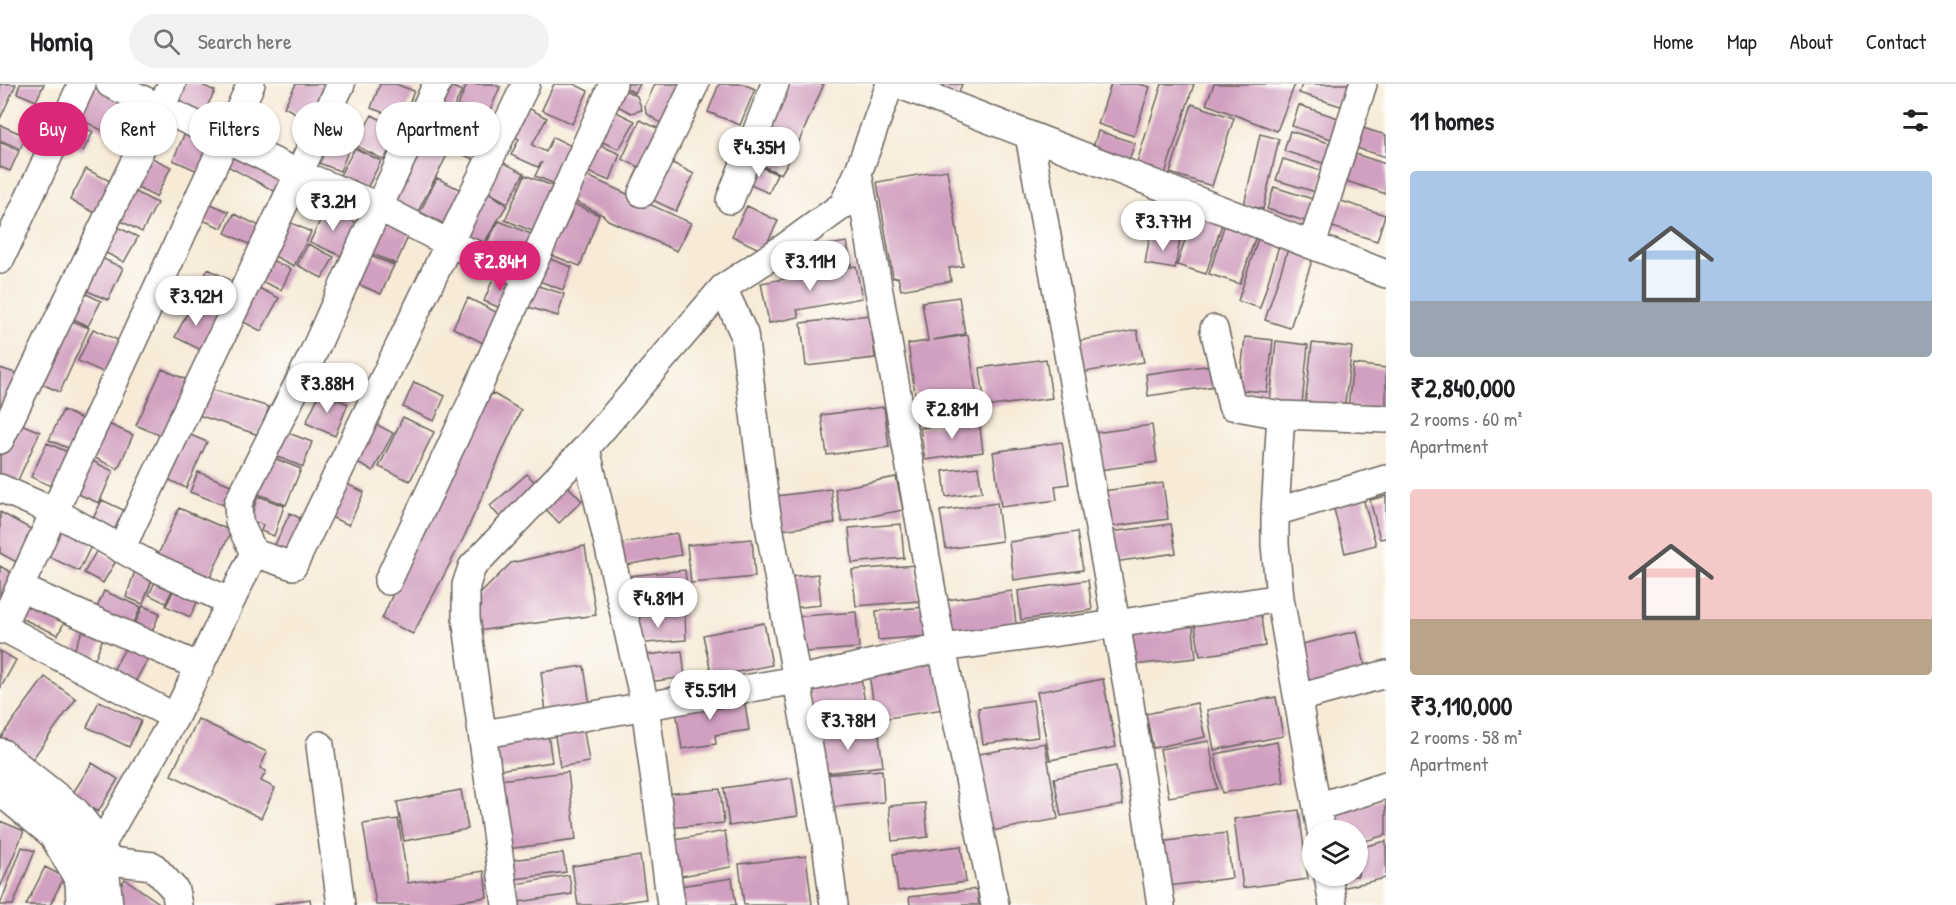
<!DOCTYPE html>
<meta charset="utf-8">
<style>
:root{--surface:#fff;--page:#f2f2f2;--text:#202124;--muted:#757577;--line:#e0e0e0;--accent:#db2777}
body{margin:0;font-family:"Patrick Hand",sans-serif;background:var(--page);color:var(--text);height:100vh;display:flex;flex-direction:column;font-size:22px;white-space:nowrap}
*{box-sizing:border-box;margin:0}
p{font-size:20px;color:var(--muted)}
.icon{flex:none;width:33px;height:33px;fill:none;stroke:currentColor;stroke-width:2;stroke-linecap:round;stroke-linejoin:round}
.map{position:relative;flex:1;overflow:hidden}
.sheet{display:flex;flex-direction:column;background:var(--surface);width:570px}
.sheet>*{flex:none}
.guide{position:absolute;left:18px;top:18px;width:570px;height:54px;display:flex;gap:12px}
.buttons{position:absolute;left:1302px;top:736px;display:grid;gap:12px}
.buttons a{display:grid;place-items:center;width:66px;height:66px;border-radius:50%;background:var(--surface);box-shadow:0 2px 4px #0004;font-size:30px}
.price{position:absolute;translate:-50% -51px;padding:0 14px;border-radius:21px;background:#fff;color:#222;font-size:20px;line-height:39px;filter:drop-shadow(0 2px 3px #0008)}
.price::after{content:'';position:absolute;left:50%;top:36px;width:18px;height:14px;margin-left:-9px;background:inherit;clip-path:polygon(0 0,100% 0,50% 100%)}
.price.active{background:var(--accent);color:#fff}
ul{padding:0;list-style:none}
li{display:grid;align-content:center;gap:12px;height:318px;padding:0 24px}
li span{display:grid;place-items:center;height:186px;border-radius:6px;color:#555}
li>.icon{margin-inline-start:auto}
span .icon{width:108px;height:108px;fill:#fffc;stroke-width:1}
li b{font-size:26px}
h2{display:flex;justify-content:space-between;align-items:center;height:72px;padding:0 24px;font-size:26px}
.tag{padding:0 21px;border-radius:27px;background:var(--surface);box-shadow:0 2px 4px #0004;font-size:21px;line-height:54px}
.tag.active{background:var(--accent);color:#fff}
header{display:flex;align-items:center;gap:36px;box-sizing:border-box;height:84px;padding:0 30px;background:var(--surface);border-bottom:2px solid var(--line)}
header strong{font-size:28px}
nav{display:flex;gap:33px;margin-inline-start:auto;font-size:21px}
.search{width:420px;height:54px;background:var(--page);display:flex;align-items:center;gap:15px;box-sizing:border-box;padding:0 21px;border-radius:33px;color:var(--muted);font-size:22px}
main{display:flex;flex:1;min-height:0}
.map>svg:first-child{display:block}
.building{fill:#d19fc0}
.lines{fill:none;stroke-linecap:round;stroke-linejoin:round}
.minor-casing{stroke:#69645e;stroke-width:30}
.major-casing{stroke:#69645e;stroke-width:36}
.minor{stroke:#fff;stroke-width:27}
.major{stroke:#fff;stroke-width:33}
</style>
<header>
<strong>Homiq</strong>
<div class="search"><svg class="icon" aria-label="search" viewBox="0 0 24 24"><circle cx="10" cy="10" r="6"/><path d="M15 15l6 6"/></svg>Search here</div>
<nav><a>Home</a><a>Map</a><a>About</a><a>Contact</a></nav>
</header>
<main>
<div class="map">
<svg width="1386" height="821" viewBox="0 0 1386 821">
<rect width="100%" height="100%" fill="#fdfcf7"/>
<filter id="ink" filterUnits="userSpaceOnUse"><feTurbulence type="fractalNoise" baseFrequency=".0167" numOctaves="2"/><feDisplacementMap in="SourceGraphic" scale="12" xChannelSelector="R" yChannelSelector="G"/><feConvolveMatrix kernelMatrix="1 2 1 2 8 2 1 2 1" color-interpolation-filters="sRGB"/></filter>
<filter id="wash" filterUnits="userSpaceOnUse"><feTurbulence type="fractalNoise" baseFrequency=".008" numOctaves="4" result="noise"/><feDisplacementMap in="SourceGraphic" scale="24" xChannelSelector="R" yChannelSelector="G"/><feGaussianBlur stdDeviation="1.35" result="paint"/><feColorMatrix in="noise" values="0 0 0 0 0 0 0 0 0 0 0 0 0 0 0 0 0 1.4 0 .05"/><feComposite in="paint" operator="in"/></filter>
<g filter="url(#wash)">
<rect width="100%" height="100%" fill="#f7ebd8"/>
<g id="blocks">
<path class="building" d="M0 0H16L0 35Z
M20 0H44L36 17 17 9Z
M88 0 142 28 126 59 69 29Z
M180 0H200L215 7 199 37 169 21Z
M296 0H321L329 4 311 37 284 23Z
M380 0H396L414 7 403 36 371 24Z
M445 0 462 7 452 27 433 19Z
M467 0H492L500 3 485 38 456 26Z
M554 0H574L588 7 572 40 542 26Z
M618 0H640L635 9Z
M655 0H681L671 46 646 29 645 22Z
M719 0H743L755 5 740 41 708 28Z
M788 0H824L793 71 761 59Z
M945 0H962L957 13 942 7Z
M1111 0H1139L1150 3 1134 52 1098 40Z
M1162 0H1194L1165 90 1136 81Z
M1214 0H1295L1277 47 1206 20Z
M1302 0H1352L1344 23 1299 9Z
M618 3 637 12 642 26 631 29 610 18Z
M519 19 547 34 532 61 546 68 553 53 582 67 565 104 535 92 542 78 538 83 511 71 519 55 504 47Z
M1192 20 1234 34 1212 102 1170 89Z
M1299 21 1338 34 1331 55 1292 42Z
M608 24 635 37 619 65 593 54Z
M372 31 400 46 384 76 355 61Z
M426 34 458 50 417 129 385 113Z
M69 35 93 48 83 67 59 55Z
M466 35 492 47 478 77 452 66Z
M640 36 668 49 649 88 622 75Z
M0 41 26 52 20 65 0 56Z
M1356 42 1386 51V73L1350 62Z
M1098 47 1135 59 1128 79 1092 67Z
M1290 47 1332 60 1326 80 1284 67Z
M1260 50 1279 55 1263 125 1244 121Z
M184 51 211 63 200 88 173 76Z
M329 52 351 60 340 87 319 79Z
M0 58 19 67 10 87 0 83Z
M592 58 620 70 610 97 581 85Z
M764 62 791 73 781 90 757 80Z
M355 64 381 77 367 104 340 91Z
M226 67 284 97 278 109 220 78Z
M1349 68 1386 80V110L1340 95Z
M144 70 171 83 156 113 129 100Z
M665 75 694 90 676 127 646 113Z
M1283 75 1325 88 1319 109 1276 96Z
M498 76 524 89 508 119 488 108 507 121 480 166 461 157Z
M751 79 777 90 769 109 741 97Z
M86 85 114 99 97 130 70 116Z
M947 86 963 182 949 184 951 197 901 206 898 193 893 194 877 98Z
M581 89 691 139 677 167 608 136 603 131 568 114Z
M525 91 555 103 537 149 505 136Z
M437 94 465 108 448 142 420 128Z
M1274 103 1319 117 1311 139 1267 125Z
M130 105 157 119 142 148 115 134Z
M1161 112 1189 121 1182 143 1154 134Z
M1335 115 1385 131 1377 157 1326 141Z
M202 116 229 128 222 144 195 133Z
M569 118 599 131 580 182 549 170Z
M747 122 778 137 763 167 732 152Z
M326 124 357 139 341 172 310 158Z
M234 130 264 144 255 163 225 149Z
M382 130 412 144 396 180 366 167Z
M1193 131 1222 140 1206 190 1177 181Z
M285 136 311 148 294 182 268 169Z
M1226 136 1258 146 1240 200 1209 190Z
M499 137 536 152 522 184 482 166Z
M111 140 138 153 124 178 98 165Z
M1261 145 1282 152 1260 224 1238 217Z
M1150 150 1180 155 1175 185 1145 180Z
M847 158 851 181 794 190 790 167Z
M1290 159 1315 167 1290 244 1265 236Z
M308 160 334 173 322 194 297 181Z
M91 169 123 184 108 216 76 202Z
M366 170 394 181 381 210 353 198Z
M265 173 291 185 281 206 254 194Z
M547 174 572 183 563 206 539 197Z
M856 182 862 214 797 226 799 233 769 239 761 199Z
M208 185 235 199 218 229 192 215Z
M495 190 517 199 505 226 484 217Z
M253 201 279 214 261 247 236 234Z
M535 201 564 210 558 232 528 223Z
M78 206 101 217 88 242 66 231Z
M959 213 965 250 933 256 968 251 978 323 918 332 908 260 928 257 922 218Z
M468 214 504 232 489 262 453 244Z
M192 220 217 233 201 266 175 253Z
M870 231 875 274 806 282 801 239Z
M64 233 89 244 60 308 35 297Z
M93 245 120 257 105 289 78 277Z
M1137 246 1144 278 1085 288 1078 257Z
M1245 253 1273 256 1267 308 1239 306Z
M1276 257 1308 261 1302 320 1270 317Z
M1312 259 1352 263 1344 327 1305 323Z
M1046 275 1052 314 985 323 980 284Z
M1353 280 1386 284V327L1348 323Z
M1212 281 1215 302 1148 312 1146 290Z
M0 284 21 291 8 327 0 324Z
M162 285 192 298 166 354 136 341Z
M414 298 445 312 434 337 403 323Z
M204 303 269 323 259 351 195 330Z
M320 308 348 320 335 352 306 339Z
M492 309 521 326 464 453 413 550 382 535 423 441Z
M884 323 889 363 827 371 821 331Z
M63 326 90 339 77 368 49 356Z
M403 333 434 348 410 397 379 383Z
M366 335 393 349 373 387 347 374Z
M979 336 983 368 925 376 920 344Z
M16 338 40 348 14 405 0 399V373Z
M104 338 133 351 118 385 89 371Z
M1152 341 1157 378 1092 387 1087 350Z
M181 347 207 358 186 404 161 392Z
M283 347 312 358 303 383 273 371Z
M1062 358 1069 400 1055 402 1057 416 1001 423 993 368Z
M47 359 70 369 55 404 31 393Z
M271 373 301 385 286 421 256 409Z
M86 374 113 387 99 419 71 407Z
M978 383 982 408 946 413 943 387Z
M198 388 231 401 224 421 190 408Z
M527 390 540 404 503 437 490 422Z
M896 393 903 426 842 438 835 405Z
M336 395 364 408 349 441 321 429Z
M562 396 582 417 559 439 539 418Z
M1163 399 1168 435 1101 444 1096 408Z
M831 405 835 439 773 447 769 413Z
M258 412 284 422 274 452 261 447 263 441 250 436Z
M1386 412V454L1380 455 1370 416Z
M1363 414 1376 461 1345 469 1333 421Z
M102 416 134 431 124 452 92 437Z
M997 419 1002 457 946 465 940 427Z
M179 424 231 447 206 503 154 480Z
M0 428 38 449 20 480 0 469Z
M290 429 311 440 293 477 272 467Z
M57 439 94 456 79 487 43 470Z
M901 440 904 474 852 479 849 444Z
M1171 440 1176 469 1107 479 1103 449Z
M1077 448 1083 486 1014 496 1009 458Z
M677 449 681 471 615 483 611 461Z
M752 455 755 493 691 499 687 461Z
M585 462 596 531 477 547 474 516 511 479Z
M97 466 116 477 103 499 84 489Z
M916 481 919 517 856 522 852 486Z
M0 482 22 495 0 527Z
M685 486 688 516 622 522 619 493Z
M135 487 153 493 143 520 126 513Z
M159 489 176 498 166 519 149 511Z
M818 490 821 521 792 524 788 493Z
M1088 496 1092 526 1021 536 1018 507Z
M178 497 202 508 190 533 166 522Z
M22 507 69 528 58 551 12 530Z
M104 507 141 523 129 549 93 533Z
M1012 507 1017 547 944 557 939 517Z
M143 522 160 529 149 554 132 547Z
M927 523 929 552 878 556 876 527Z
M1260 525 1265 562 1200 572 1194 536Z
M856 528 859 564 793 569 791 533Z
M685 530 686 556 632 560 630 533Z
M1192 536 1196 574 1125 582 1121 544Z
M764 539 772 581 712 593 703 551Z
M83 546 103 554 93 580 72 571Z
M1357 547 1366 586 1308 603 1294 562Z
M128 559 150 571 134 600 112 588Z
M0 567 16 576 0 605Z
M682 567 685 593 641 599 637 572Z
M937 579 944 625 876 636 869 590Z
M584 582 590 622 546 628 541 588Z
M45 593 76 615 31 677 0 654Z
M861 593 867 634 814 642 808 601Z
M1103 595 1116 663 1050 676 1037 608Z
M1276 613 1283 652 1214 666 1207 626Z
M744 614 749 646 715 651 716 660 682 665 675 620Z
M1033 616 1038 653 983 660 978 624Z
M99 617 141 637 129 663 87 643Z
M1197 619 1205 653 1153 664 1146 630Z
M198 635 267 668 260 684 266 687 261 697 275 704 261 734 171 691Z
M582 635 589 678 560 683 553 640Z
M547 643 552 678 491 687 486 652Z
M878 644 883 682 819 690 814 651Z
M1209 657 1217 705 1169 713 1160 665Z
M1277 658 1284 698 1222 709 1215 670Z
M1045 659 1058 735 986 748 972 671Z
M92 679 118 695 98 728 71 712Z
M1116 682 1123 721 1061 732 1054 694Z
M882 686 884 718 825 724 822 691Z
M568 688 576 756 507 765 498 696Z
M792 694 798 732 729 742 724 704Z
M720 705 724 739 667 744 664 710Z
M461 706 468 745 404 757 397 718Z
M1386 714V751L1358 759V747H1330L1325 729Z
M925 719 928 753 892 757 889 722Z
M1299 726 1308 795 1243 804 1234 735Z
M398 735 408 799 484 787 487 813 434 821H376L363 740Z
M0 737 24 747 0 804Z
M725 747 731 783 671 794 664 758Z
M1226 749 1232 794 1160 803 1153 759Z
M1386 757V794L1337 805 1334 792H1358V764Z
M961 762 966 798 898 807 893 770Z
M22 763 35 767 13 821H0Z
M563 769 566 788 508 796 505 777Z
M640 772 646 815 602 821H578L572 782Z
M806 772 812 821H744L739 780Z
M45 783 64 793 50 821H26Z
M569 791 572 810 519 818 516 800Z
M732 794 736 821H676L673 803Z
M125 795 162 821H117L110 816Z
M977 805 979 821H910L909 813Z
M310 815 311 821H275V820Z"/>
</g>
</g>
<g filter="url(#ink)">
<use href="#blocks" fill-opacity="0" stroke="#69645e" stroke-width="1.5"/>
<g class="lines">
<g class="minor-casing">
<path id="minor" d="M110 0 298 89 371 119 448 159 527 191
M437 0 373 135 312 272 238 419 239 438 254 469 293 482 526 0
M898 0 1386 190
M1029 51 1128 607 1161 821
M858 89 942 564 995 821
M642 109 695 0
M730 116 775 0
M1312 161 1363 0
M0 176 82 0
M723 204 744 250 766 425 826 758 834 821
M1214 245 1232 322 1281 331 1386 335
M1281 331 1275 428V460L1280 514 1321 747
M0 356 172 0
M586 364 645 621 671 821
M0 404 55 428 154 483 229 517
M1275 428 1386 395
M121 465 341 0
M388 497 473 315 613 0
M20 504 200 583
M0 542 175 633
M0 546 251 0
M1298 614 1386 590
M484 650 797 596 942 564 1116 540 1280 514
M320 661 341 821
M1317 723 1386 701
M100 763 175 633 254 469
M102 776 153 782 175 806 178 821
M1328 792 1333 821
M506 821 466 534V501L472 483 586 364 723 204 785 163 843 121 858 89 890 0"/>
</g>
<g class="major-casing">
<path id="major" d="M0 671 74 730 100 763 106 821
M0 704 55 749 82 796 83 821"/>
</g>
<use href="#minor" class="minor"/>
<use href="#major" class="major"/>
</g>
</g>
</svg>
<div class="buttons">
<a><svg class="icon" aria-label="layers" viewBox="0 0 24 24"><path d="M12 4l9 5-9 5-9-5zM3 14l9 5 9-5"/></svg></a>
</div>
<b class="price" style="left:759px;top:94px">₹4.35M</b>
<b class="price" style="left:333px;top:148px">₹3.2M</b>
<b class="price" style="left:1163px;top:168px">₹3.77M</b>
<b class="price active" style="left:500px;top:208px">₹2.84M</b>
<b class="price" style="left:810px;top:208px">₹3.11M</b>
<b class="price" style="left:196px;top:243px">₹3.92M</b>
<b class="price" style="left:327px;top:330px">₹3.88M</b>
<b class="price" style="left:952px;top:356px">₹2.81M</b>
<b class="price" style="left:658px;top:545px">₹4.81M</b>
<b class="price" style="left:710px;top:637px">₹5.51M</b>
<b class="price" style="left:848px;top:667px">₹3.78M</b>
<div class="guide">
<a class="tag active">Buy</a>
<a class="tag">Rent</a>
<a class="tag">Filters</a>
<a class="tag">New</a>
<a class="tag">Apartment</a>
</div>
</div>
<section class="sheet">
<h2>11 homes<svg class="icon" aria-label="filters" viewBox="0 0 24 24"><path d="M4 7h16M4 17h16"/><circle cx="9" cy="7" r="2"/><circle cx="15" cy="17" r="2"/></svg></h2>
<ul>
<li><span style="background:linear-gradient(#a9c7e8 70%,#9aa5b1 0)"><svg class="icon" aria-label="home" viewBox="0 0 24 24"><path d="M3 11l9-7 9 7M6 9v11h12V9"/></svg></span><div><b>₹2,840,000</b><p>2 rooms · 60 m²</p><p>Apartment</p></div></li>
<li><span style="background:linear-gradient(#f6c9c9 70%,#b9a48a 0)"><svg class="icon" aria-label="home" viewBox="0 0 24 24"><path d="M3 11l9-7 9 7M6 9v11h12V9"/></svg></span><div><b>₹3,110,000</b><p>2 rooms · 58 m²</p><p>Apartment</p></div></li>
</ul>
</section>
</main>
